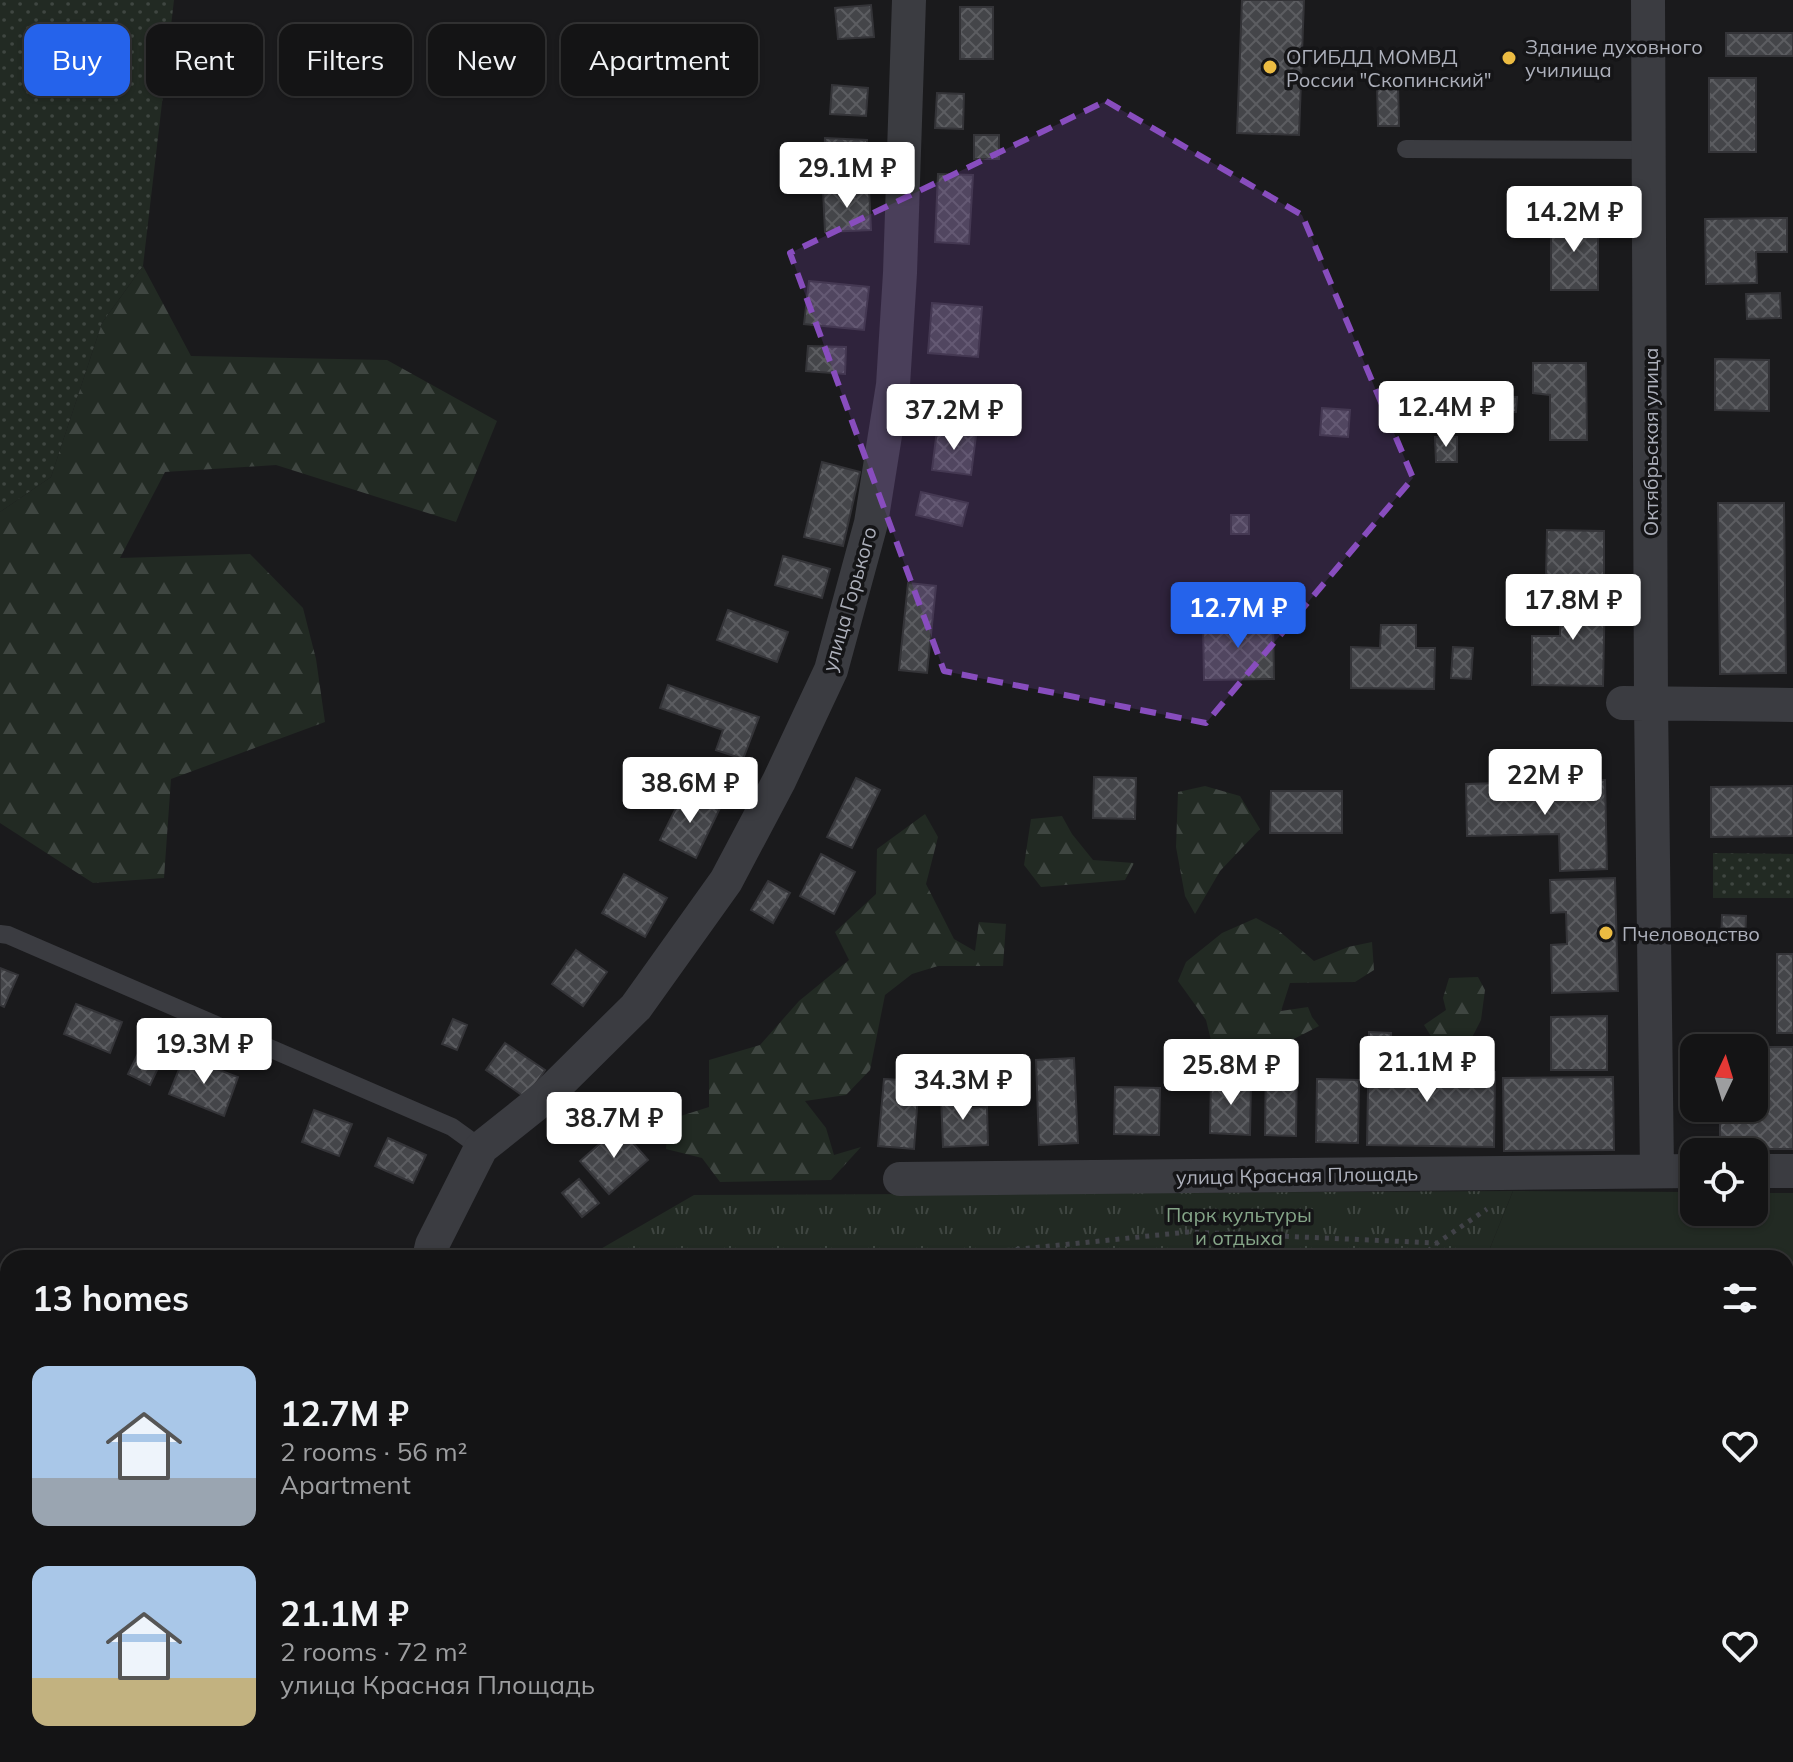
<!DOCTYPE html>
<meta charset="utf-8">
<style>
:root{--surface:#141415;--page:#1d1d1e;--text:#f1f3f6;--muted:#9d9ea0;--line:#333334;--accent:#2563eb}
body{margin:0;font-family:Mulish,sans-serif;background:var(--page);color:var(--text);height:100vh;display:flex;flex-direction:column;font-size:30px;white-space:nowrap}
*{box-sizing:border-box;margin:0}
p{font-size:26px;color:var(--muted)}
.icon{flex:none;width:44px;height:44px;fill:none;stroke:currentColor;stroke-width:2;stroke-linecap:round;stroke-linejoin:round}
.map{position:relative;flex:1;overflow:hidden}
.details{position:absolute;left:0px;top:1250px;width:1794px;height:512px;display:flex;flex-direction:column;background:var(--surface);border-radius:24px 24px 0 0;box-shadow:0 2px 6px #0004,0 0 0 2px var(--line)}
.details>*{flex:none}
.top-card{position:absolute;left:24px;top:24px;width:800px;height:72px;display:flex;gap:16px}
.needle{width:52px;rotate:4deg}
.buttons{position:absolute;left:1680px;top:1034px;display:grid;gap:16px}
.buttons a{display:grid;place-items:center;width:88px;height:88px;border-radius:16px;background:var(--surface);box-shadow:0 2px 6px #0004,0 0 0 2px var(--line);font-size:40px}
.price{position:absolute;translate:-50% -68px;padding:0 18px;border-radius:8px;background:#fff;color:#222;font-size:26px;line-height:52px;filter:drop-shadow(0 2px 4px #0008)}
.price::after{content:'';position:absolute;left:50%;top:48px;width:24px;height:18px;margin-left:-12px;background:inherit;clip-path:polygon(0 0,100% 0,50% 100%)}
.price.on{background:var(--accent);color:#fff}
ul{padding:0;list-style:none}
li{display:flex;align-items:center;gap:24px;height:200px;padding:0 32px}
li span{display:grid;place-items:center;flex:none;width:224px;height:160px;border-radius:16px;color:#555}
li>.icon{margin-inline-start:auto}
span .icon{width:96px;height:96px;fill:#fffc;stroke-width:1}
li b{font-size:34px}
h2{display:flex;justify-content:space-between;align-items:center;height:96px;padding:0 32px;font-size:34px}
.tag{padding:0 28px;border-radius:16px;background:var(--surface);box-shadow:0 2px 6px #0004,0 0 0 2px var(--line);font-size:28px;line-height:72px}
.tag.on{background:var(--accent);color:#fff}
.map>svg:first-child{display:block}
.grass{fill:url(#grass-dots)}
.forest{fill:url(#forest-firs)}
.park{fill:url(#park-tufts)}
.garden{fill:#222a23}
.building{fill:url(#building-cross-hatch);stroke:#343438;stroke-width:2}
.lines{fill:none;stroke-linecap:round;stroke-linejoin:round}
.path{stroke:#414248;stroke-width:5;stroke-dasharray:4 6;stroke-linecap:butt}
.lane{stroke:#3b3c41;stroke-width:18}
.street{stroke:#3b3c41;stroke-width:34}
.marked{fill:#884dbe;fill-opacity:0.2;stroke:#884dbe;stroke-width:6;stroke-dasharray:16 10;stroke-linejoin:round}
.poi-dot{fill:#ecbc42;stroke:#151517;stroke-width:3}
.labels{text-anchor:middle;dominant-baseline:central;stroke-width:7;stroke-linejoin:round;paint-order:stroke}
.poi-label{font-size:20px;fill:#adb0bb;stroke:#151517;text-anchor:start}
.street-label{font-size:20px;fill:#adb0bb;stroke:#151517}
.park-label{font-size:20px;fill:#85a588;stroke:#151517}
</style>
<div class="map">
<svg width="1793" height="1762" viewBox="0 0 1793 1762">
<defs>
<pattern id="grass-dots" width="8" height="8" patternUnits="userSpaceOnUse" patternTransform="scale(2)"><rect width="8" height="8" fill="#222a23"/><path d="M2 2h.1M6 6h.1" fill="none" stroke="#3f4641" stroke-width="1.8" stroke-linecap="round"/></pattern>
<pattern id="forest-firs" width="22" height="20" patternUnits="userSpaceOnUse" patternTransform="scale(2)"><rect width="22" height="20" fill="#222a23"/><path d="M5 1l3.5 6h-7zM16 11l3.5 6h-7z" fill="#3f4641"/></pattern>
<pattern id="park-tufts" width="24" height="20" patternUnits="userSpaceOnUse" patternTransform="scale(2)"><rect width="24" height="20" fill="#222a23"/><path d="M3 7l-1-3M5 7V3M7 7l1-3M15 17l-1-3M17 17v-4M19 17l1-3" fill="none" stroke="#3f4641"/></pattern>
<pattern id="building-cross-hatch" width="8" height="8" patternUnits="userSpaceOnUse" patternTransform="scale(2)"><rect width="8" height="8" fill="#444549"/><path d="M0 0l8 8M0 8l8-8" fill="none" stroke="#5c5d61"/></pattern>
</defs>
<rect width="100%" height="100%" fill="#1a1a1c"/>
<path class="grass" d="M0 0H174L143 266 102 323 51 477 0 512Z
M1713 853 1793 854V898H1713Z"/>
<path class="forest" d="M143 266 191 356 387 360 497 421 456 522 276 465 165 472 120 558 250 554 303 608 316 659 325 722 171 779 164 878 93 883 0 823V512L51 477 102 323Z
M1205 786 1240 796 1260 829 1220 871 1195 914 1185 896 1176 847 1178 792Z
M925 814 938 837 926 884 954 939 975 951 979 922 1006 924 1003 966H938L912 974 885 995 870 1070 846 1095 805 1101 826 1128 834 1155 861 1147 831 1180 720 1182 702 1158 666 1149 668 1120 709 1107V1060L760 1045 799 1001 849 960 835 932 876 894 877 849Z
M1062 816 1072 834 1093 860 1134 863 1125 880 1041 887 1024 865 1031 819Z
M1256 918 1278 930 1314 961 1348 947 1372 942 1374 970 1355 982 1290 983 1281 1011 1308 1007 1312 1017 1319 1026 1288 1042 1254 1053V1072L1218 1069 1206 1020 1178 981 1186 962 1222 933Z
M1478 977 1485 990 1481 1020 1464 1053 1439 1049 1424 1025 1446 1010 1443 998 1449 978Z
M0 1271H8V1364L0 1367Z
M0 1505 8 1510V1744L0 1745Z"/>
<path class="park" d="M1513 1191 1486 1258H585L694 1195Z
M722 1754H1406V1762H727Z"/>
<path class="garden" d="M1513 1191 1694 1192V1212H1754V1193H1793V1762H1406V1754H1786V1258H1486Z"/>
<path class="building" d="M1242 0H1304L1299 135 1237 133Z
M871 5 874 37 838 39 835 8Z
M960 7H993V59H960Z
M1726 33H1793V56H1726Z
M1709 78H1756V152H1709Z
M1377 84H1398L1399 126H1378Z
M832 85 868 88 866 116 830 114Z
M937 93 964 94 963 129 935 128Z
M974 135H999V159H974Z
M825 138 867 140 865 174 823 172Z
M938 174 973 175 969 244 935 242Z
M869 188 871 230 825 232 823 190Z
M1551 218H1598V290H1551Z
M1787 218V252H1756L1757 283 1706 284 1705 219Z
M809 281 869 287 864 330 804 324Z
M1780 293 1781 318 1747 319 1746 294Z
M932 303 982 307 978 357 928 353Z
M808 346 846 347 845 374 806 371Z
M1715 359 1769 360V411L1715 410Z
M1533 363H1586L1587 440H1550V395L1533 393Z
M1482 396 1517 397 1516 412H1482Z
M1322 408 1350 410 1348 437 1320 435Z
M937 430 976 435 971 475 932 470Z
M1435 437H1457V462H1436Z
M822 462 860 472 843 546 804 537Z
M921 492 968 503 962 526 916 515Z
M1718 503H1784L1786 673 1720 674Z
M1231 515H1249V534H1231Z
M1547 530 1604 531V579H1546Z
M783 556 830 569 822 598 775 585Z
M908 583 936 586 927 673 899 670Z
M1560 587 1605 588 1603 686 1532 685V636H1560Z
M728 610 788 632 777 662 717 640Z
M1273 620 1274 679 1204 680 1203 621Z
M1381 625H1416V648H1435L1434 689 1351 688V647L1380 648Z
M1453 647 1473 648 1471 679 1451 678Z
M668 685 759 717 743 759 716 750 723 730 660 708Z
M1094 777 1136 778 1135 819 1093 818Z
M856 778 880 790 852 848 827 837Z
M1605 780 1607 869 1560 871 1559 834 1467 836 1466 784Z
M1793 786V836L1711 837V787Z
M1271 791H1342V833H1270Z
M684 792 720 808 696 858 660 840Z
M821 854 855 872 834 914 800 896Z
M624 874 667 898 645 937 602 913Z
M1615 878 1618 991 1552 993 1551 945 1567 944 1566 912 1551 913 1550 880Z
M768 881 790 893 773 923 751 910Z
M1722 915 1746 916 1745 943 1721 942Z
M576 950 607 972 583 1006 552 984Z
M1777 954H1793V1033H1777Z
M0 968 18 975 4 1007 0 1005Z
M76 1004 122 1022 110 1053 64 1034Z
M1607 1016V1070H1551V1017Z
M453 1019 467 1025 457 1050 442 1044Z
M1369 1032 1391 1033V1070L1495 1072 1494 1147 1367 1145Z
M147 1035 169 1045 150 1085 128 1074Z
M505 1043 545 1070 526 1098 486 1070Z
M1720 1047H1793V1149H1720V1108H1754V1048Z
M184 1057 238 1077 224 1116 169 1094Z
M1266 1057 1297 1058 1296 1136 1265 1135Z
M1074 1058 1078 1143 1039 1145 1036 1060Z
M1613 1077 1614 1150 1504 1151 1503 1078Z
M884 1079 919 1081 914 1149 878 1146Z
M1211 1079 1251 1080 1250 1135 1210 1133Z
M1317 1079 1359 1080 1358 1143 1316 1142Z
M1115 1087 1160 1088 1159 1135 1114 1134Z
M970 1094 971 1108 987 1107 988 1145 943 1147 941 1095Z
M314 1110 352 1124 339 1156 302 1142Z
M619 1127 648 1160 609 1194 580 1161Z
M388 1138 426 1155 413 1183 375 1166Z
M579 1179 599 1203 582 1217 562 1193Z
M344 1250 366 1258H341Z
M1098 1754H1157L1159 1762H1100Z"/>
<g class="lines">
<path class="path" d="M957 1258 962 1255 1188 1232 1437 1243
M1421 1258 1437 1243 1487 1209
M1004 1754 1005 1762
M1197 1754 1199 1762
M1343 1754 1344 1762"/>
<path class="lane" d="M1406 149 1649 150
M0 934 8 935 452 1127 481 1148"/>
<path class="street" d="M1648 0 1651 703 1657 1171
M1623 703 1793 705
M1754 1171H1793
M900 1179 1694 1171
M429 1258 432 1245 481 1148 545 1097 636 1007 726 881 779 781 831 670 871 523 893 385 900 273 909 0
M554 1754 557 1762"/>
</g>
<path class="marked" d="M1106 101 1302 215 1413 478 1206 723 944 671 790 253Z"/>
<g class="poi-dot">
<circle cx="1509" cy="58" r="8"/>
<circle cx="1270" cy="67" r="8"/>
<circle cx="1606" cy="933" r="8"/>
</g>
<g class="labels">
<g class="poi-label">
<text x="1525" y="46">Здание духовного<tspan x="1525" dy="23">училища</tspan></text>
<text x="1286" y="56">ОГИБДД МОМВД<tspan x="1286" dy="23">России "Скопинский"</tspan></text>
<text x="1622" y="933">Пчеловодство</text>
</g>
<g class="street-label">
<text transform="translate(1650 442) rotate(-90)">Октябрьская улица</text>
<text transform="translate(849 599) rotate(-74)">улица Горького</text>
<text transform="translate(1297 1175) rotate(-1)">улица Красная Площадь</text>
</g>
<g class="park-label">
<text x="1239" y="1214">Парк культуры<tspan x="1239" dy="23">и отдыха</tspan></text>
</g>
</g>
</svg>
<div class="buttons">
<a><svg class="needle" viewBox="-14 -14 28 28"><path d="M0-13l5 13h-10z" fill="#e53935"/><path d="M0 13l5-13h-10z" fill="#9d9ea0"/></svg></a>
<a><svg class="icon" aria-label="locate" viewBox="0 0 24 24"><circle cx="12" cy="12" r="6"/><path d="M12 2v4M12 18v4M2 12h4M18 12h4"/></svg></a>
</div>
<b class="price" style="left:847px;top:210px">29.1M ₽</b>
<b class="price" style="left:1574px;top:254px">14.2M ₽</b>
<b class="price" style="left:1446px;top:449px">12.4M ₽</b>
<b class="price" style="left:954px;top:452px">37.2M ₽</b>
<b class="price" style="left:1573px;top:642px">17.8M ₽</b>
<b class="price on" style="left:1238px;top:650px">12.7M ₽</b>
<b class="price" style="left:1545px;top:817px">22M ₽</b>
<b class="price" style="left:690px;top:825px">38.6M ₽</b>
<b class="price" style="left:204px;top:1086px">19.3M ₽</b>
<b class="price" style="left:1427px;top:1104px">21.1M ₽</b>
<b class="price" style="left:1231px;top:1107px">25.8M ₽</b>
<b class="price" style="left:963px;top:1122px">34.3M ₽</b>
<b class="price" style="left:614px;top:1160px">38.7M ₽</b>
<div class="top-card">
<a class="tag on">Buy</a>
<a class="tag">Rent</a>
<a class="tag">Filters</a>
<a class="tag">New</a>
<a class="tag">Apartment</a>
</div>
<section class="details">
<h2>13 homes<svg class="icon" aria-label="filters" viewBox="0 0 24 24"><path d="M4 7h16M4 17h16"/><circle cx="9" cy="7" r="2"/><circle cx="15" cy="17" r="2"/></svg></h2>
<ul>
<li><span style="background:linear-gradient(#a9c7e8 70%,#9aa5b1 0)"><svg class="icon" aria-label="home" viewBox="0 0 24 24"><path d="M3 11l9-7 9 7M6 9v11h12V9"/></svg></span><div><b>12.7M ₽</b><p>2 rooms · 56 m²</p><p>Apartment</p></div><svg class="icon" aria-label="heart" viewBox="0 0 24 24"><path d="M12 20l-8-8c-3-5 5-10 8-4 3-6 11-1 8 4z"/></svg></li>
<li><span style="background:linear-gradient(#a9c7e8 70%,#c2b280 0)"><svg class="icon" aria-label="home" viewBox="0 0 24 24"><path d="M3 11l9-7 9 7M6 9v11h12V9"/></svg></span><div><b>21.1M ₽</b><p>2 rooms · 72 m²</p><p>улица Красная Площадь</p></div><svg class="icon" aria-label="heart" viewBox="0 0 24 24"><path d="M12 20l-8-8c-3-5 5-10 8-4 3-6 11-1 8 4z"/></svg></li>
</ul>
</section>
</div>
